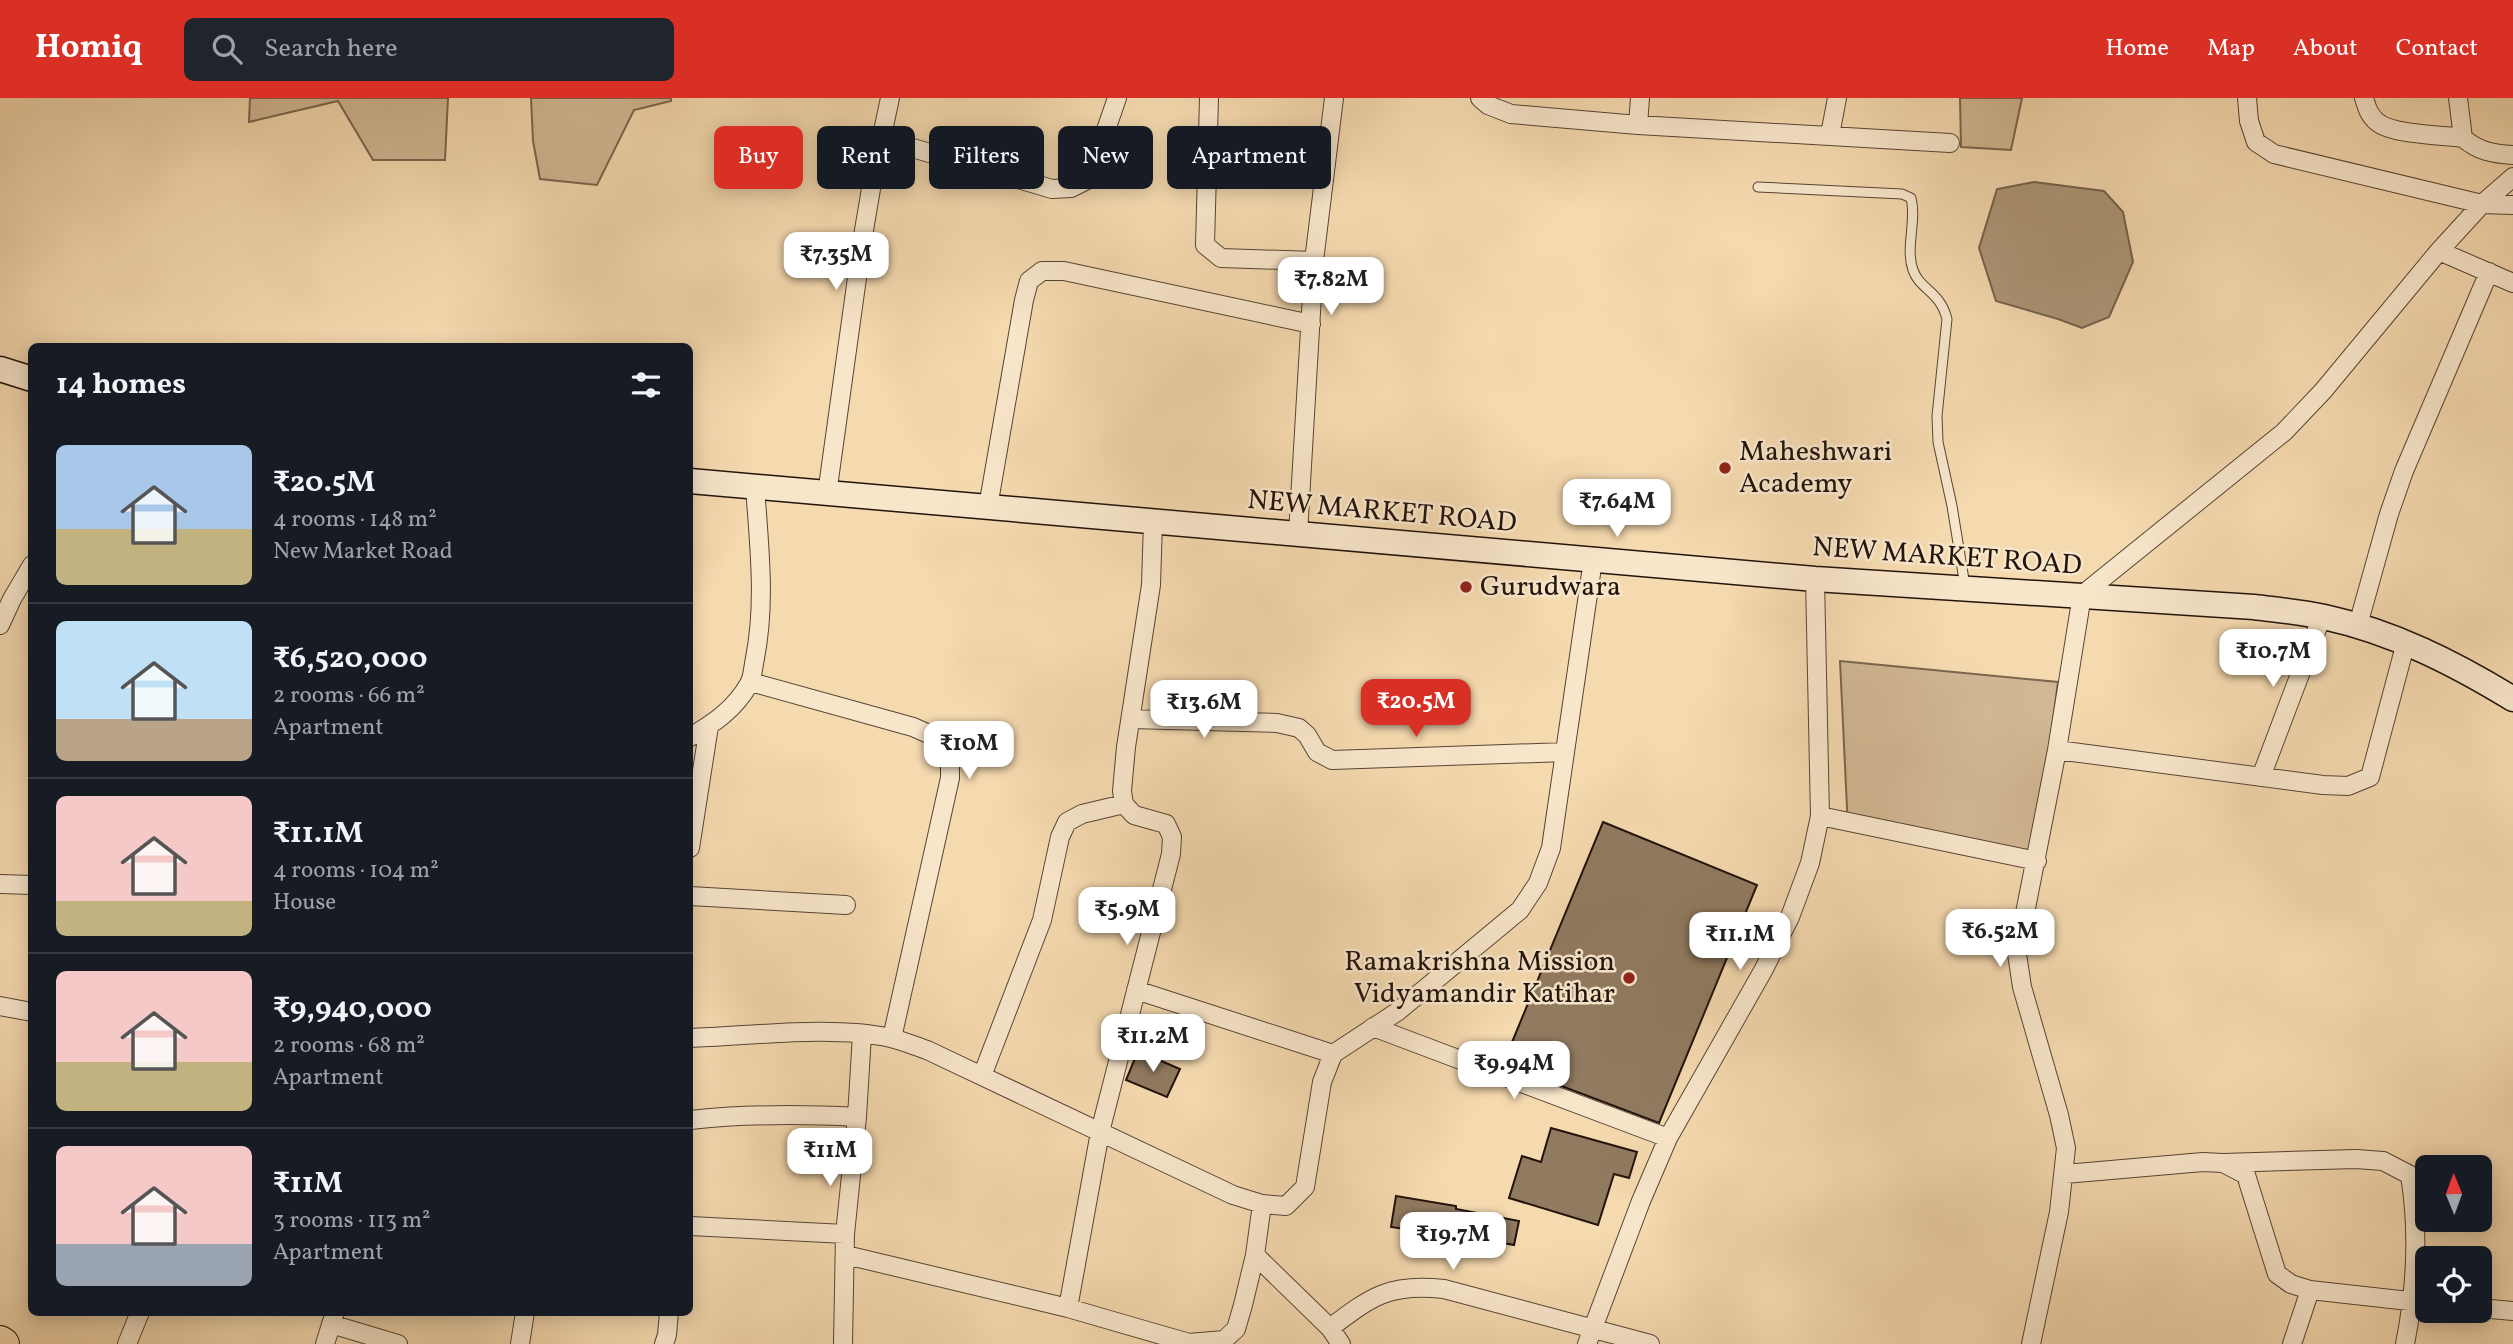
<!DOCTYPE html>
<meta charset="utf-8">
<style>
:root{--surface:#171b24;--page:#20242c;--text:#f1f3f6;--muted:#9ea1a6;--line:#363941;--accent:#d93025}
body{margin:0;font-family:Vollkorn,serif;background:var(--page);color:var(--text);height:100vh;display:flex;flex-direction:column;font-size:26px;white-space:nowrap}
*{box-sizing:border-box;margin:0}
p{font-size:23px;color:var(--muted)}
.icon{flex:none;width:38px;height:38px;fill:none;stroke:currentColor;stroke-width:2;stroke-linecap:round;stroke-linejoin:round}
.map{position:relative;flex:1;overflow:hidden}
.side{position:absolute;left:28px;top:245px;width:665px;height:973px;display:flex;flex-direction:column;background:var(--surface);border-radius:10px;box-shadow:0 4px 18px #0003}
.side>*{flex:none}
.hud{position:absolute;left:714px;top:28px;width:665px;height:63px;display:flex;gap:14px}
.needle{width:46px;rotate:359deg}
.fabs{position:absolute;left:2415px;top:1057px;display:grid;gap:14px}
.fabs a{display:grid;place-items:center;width:77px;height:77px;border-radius:10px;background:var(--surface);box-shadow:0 4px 18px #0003;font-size:35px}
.price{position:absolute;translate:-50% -60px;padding:0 16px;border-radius:14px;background:#fff;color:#222;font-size:23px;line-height:46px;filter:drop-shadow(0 2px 4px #0008)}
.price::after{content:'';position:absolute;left:50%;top:42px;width:21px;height:16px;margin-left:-10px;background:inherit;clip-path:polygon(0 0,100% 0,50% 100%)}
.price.current{background:var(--accent);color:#fff}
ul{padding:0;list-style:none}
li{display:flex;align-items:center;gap:21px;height:175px;padding:0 28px}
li+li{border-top:2px solid var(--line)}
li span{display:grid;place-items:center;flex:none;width:196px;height:140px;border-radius:10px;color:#555}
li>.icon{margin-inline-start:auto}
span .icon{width:84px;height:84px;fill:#fffc;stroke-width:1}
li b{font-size:30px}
h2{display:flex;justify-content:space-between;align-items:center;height:84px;padding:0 28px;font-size:30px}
.tag{padding:0 24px;border-radius:10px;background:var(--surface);box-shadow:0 4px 18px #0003;font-size:24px;line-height:63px}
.tag.current{background:var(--accent);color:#fff}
header{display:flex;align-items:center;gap:42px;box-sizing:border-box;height:98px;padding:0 35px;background:var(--accent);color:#fff}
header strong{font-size:33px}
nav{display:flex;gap:38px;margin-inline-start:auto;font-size:24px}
.search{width:490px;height:63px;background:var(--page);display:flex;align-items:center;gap:18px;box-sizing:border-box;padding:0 24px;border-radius:10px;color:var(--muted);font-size:26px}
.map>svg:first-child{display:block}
.green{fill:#d1b793;stroke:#7a654f;stroke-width:2}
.water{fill:#ad9677;stroke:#75624c;stroke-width:2}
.building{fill:#907a60;stroke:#22130b;stroke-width:2}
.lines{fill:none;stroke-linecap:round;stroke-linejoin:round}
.lane-casing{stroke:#574434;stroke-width:11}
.street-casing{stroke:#574434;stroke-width:20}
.secondary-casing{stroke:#22130b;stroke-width:27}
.highway-casing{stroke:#22130b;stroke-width:34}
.lane{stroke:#f8e6cb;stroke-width:9}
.street{stroke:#f8e6cb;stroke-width:18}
.secondary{stroke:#f8e6cb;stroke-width:24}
.highway{stroke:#f5d9af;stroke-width:32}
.poi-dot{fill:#8f2418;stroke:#f8e6cb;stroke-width:2.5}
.labels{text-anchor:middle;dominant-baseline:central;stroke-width:5;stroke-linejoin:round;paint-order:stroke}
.poi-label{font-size:28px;fill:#22130b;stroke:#f8e6cb;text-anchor:start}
.street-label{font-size:28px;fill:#22130b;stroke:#f8e6cb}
</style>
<header>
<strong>Homiq</strong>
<div class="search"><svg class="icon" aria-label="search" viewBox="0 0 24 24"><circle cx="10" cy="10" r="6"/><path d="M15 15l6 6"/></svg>Search here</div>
<nav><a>Home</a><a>Map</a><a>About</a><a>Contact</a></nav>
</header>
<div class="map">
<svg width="2513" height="1246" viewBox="0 0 2513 1246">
<rect width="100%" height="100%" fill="#f5d9af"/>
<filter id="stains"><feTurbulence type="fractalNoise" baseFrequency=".00286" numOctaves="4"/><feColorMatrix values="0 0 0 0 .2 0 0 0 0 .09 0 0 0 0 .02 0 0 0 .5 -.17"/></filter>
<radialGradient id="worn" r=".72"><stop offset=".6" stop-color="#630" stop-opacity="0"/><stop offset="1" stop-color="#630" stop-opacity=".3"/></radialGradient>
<path class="green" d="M250 0H448L445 62H373L338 3 249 24Z
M531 0H671V3L634 12 597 87 540 81 533 43Z
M1960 0H2022L2011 52 1961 49Z
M1840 563 2058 584 2036 753 1848 731Z"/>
<path class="water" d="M2034 84 2104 93 2123 114 2133 164 2109 219 2082 230 2058 221 1996 203 1979 150 1997 91Z"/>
<path class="building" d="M1603 724 1757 787 1659 1025 1503 966Z
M1138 953 1180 971 1167 999 1126 982Z
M1551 1030 1637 1054 1629 1080 1614 1076 1598 1127 1509 1100 1522 1058 1541 1064Z
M1396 1098 1456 1108V1111L1519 1123 1514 1147 1452 1135V1138L1391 1129Z"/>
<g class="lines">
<g class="lane-casing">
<path id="lane" d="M1758 89 1902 96 1911 100C1917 123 1905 150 1913 172 1920 192 1940 193 1947 221L1937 318 1938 344 1952 408 1965 488"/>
</g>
<g class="street-casing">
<path id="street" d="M1209 0 1205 147 1221 160 1314 163
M1480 0 1488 7 1511 16 1638 27 1950 45
M2247 0 2249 23 2256 44 2274 56 2482 106 2513 107
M2364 0C2367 10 2369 17 2377 24 2393 37 2442 37 2463 40
M2458 0 2463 40C2478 53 2493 56 2513 57
M1638 27 1640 0
M1830 37 1837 0
M882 41 1052 91 1071 90 1089 81 1117 0
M2439 153 2513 185
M827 396 862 144 872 85 890 0
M988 409 1024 202 1029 183 1042 173H1064L1311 226
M1298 436 1314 163 1334 0
M0 527 12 501 32 467
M2358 527 2389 416 2404 373 2489 174
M751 584 913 629 940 641 950 660V680L892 940
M1131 621 1277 625 1299 630 1307 637 1317 654 1332 662 1565 654
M690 639C713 626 735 611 749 586 753 579 753 569 755 560 766 504 759 446 755 389
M2057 652 2323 687 2348 688 2370 679 2406 544
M2261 679 2322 518
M1820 718 2037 763
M690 750 709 628
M0 786 32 787
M690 798 846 807
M1136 892 1333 956
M0 908 32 914
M1373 929 1668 1040
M690 940C750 938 833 927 891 940 903 943 915 948 927 952L1233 1097 1262 1106 1286 1108 1305 1089 1322 984 1333 956 1397 914 1520 812 1538 785 1551 750 1593 462
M982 978 1042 822 1060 739 1067 724 1082 716 1124 706
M690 1022C745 1016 800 1016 857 1019
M2223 1065 2356 1061 2383 1063 2410 1077C2419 1133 2416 1191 2405 1246
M2065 1076 2203 1064 2223 1065 2246 1077 2277 1176 2291 1186 2310 1192 2427 1205
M690 1128 845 1136
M846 1157 1068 1210 1189 1245 1224 1242 1236 1231 1243 1207 1255 1157 1262 1106
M1255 1157 1330 1230 1341 1246
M1068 1210 1100 1034 1171 756 1172 739 1166 726 1134 717 1124 706 1122 693 1126 649 1151 487 1153 424
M2480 1210 2513 1213
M331 1226 398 1246
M1330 1230C1372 1198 1390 1185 1444 1191L1650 1246
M127 1246 140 1214
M325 1246 335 1214
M520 1246 525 1214
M664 1246 667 1237 669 1214
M843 1246 845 1136 857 1019 862 936
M1587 1246 1641 1103 1668 1040 1764 871 1790 819 1810 765 1820 718 1815 481
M2031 1246 2059 1114 2066 1050 2059 1017 2022 889 2017 856 2057 652 2082 497 2284 334 2323 293 2439 153 2482 106 2513 79
M2292 1246 2310 1192"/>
</g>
<g class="secondary-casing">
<path id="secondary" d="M0 271 32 281
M690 383 1815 481 2254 509C2278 512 2302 514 2324 519 2393 534 2454 565 2513 601"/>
</g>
<g class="highway-casing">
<path id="highway" d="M0 1244 3 1246"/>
</g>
<use href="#lane" class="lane"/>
<use href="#street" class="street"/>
<use href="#secondary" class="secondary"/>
<use href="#highway" class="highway"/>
</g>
<g class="poi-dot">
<circle cx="1725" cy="370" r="7"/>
<circle cx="1466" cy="489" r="7"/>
<circle cx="1629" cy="880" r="7"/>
</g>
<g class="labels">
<g class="poi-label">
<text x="1739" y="354">Maheshwari<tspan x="1739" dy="32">Academy</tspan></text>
<text x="1480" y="489">Gurudwara</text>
<text x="1615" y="864" text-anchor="end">Ramakrishna Mission<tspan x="1615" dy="32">Vidyamandir Katihar</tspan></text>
</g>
<g class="street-label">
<text transform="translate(1382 414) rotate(5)">NEW MARKET ROAD</text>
<text transform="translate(1947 459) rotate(4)">NEW MARKET ROAD</text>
</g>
</g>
<rect width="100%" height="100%" filter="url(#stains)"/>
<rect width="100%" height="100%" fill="url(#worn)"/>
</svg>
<div class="fabs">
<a><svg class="needle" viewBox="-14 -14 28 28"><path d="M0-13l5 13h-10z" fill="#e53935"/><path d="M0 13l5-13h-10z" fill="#9ea1a6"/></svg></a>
<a><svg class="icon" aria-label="locate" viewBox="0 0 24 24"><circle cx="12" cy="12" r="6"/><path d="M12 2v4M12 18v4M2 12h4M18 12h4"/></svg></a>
</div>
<b class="price" style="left:836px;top:194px">₹7.35M</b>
<b class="price" style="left:1331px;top:219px">₹7.82M</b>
<b class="price" style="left:1617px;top:441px">₹7.64M</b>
<b class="price" style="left:2273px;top:591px">₹10.7M</b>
<b class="price current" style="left:1416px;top:641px">₹20.5M</b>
<b class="price" style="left:1204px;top:642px">₹13.6M</b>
<b class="price" style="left:969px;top:683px">₹10M</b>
<b class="price" style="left:1127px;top:849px">₹5.9M</b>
<b class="price" style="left:2000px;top:871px">₹6.52M</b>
<b class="price" style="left:1740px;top:874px">₹11.1M</b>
<b class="price" style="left:1153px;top:976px">₹11.2M</b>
<b class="price" style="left:1514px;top:1003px">₹9.94M</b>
<b class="price" style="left:830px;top:1090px">₹11M</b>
<b class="price" style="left:1453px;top:1174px">₹19.7M</b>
<div class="hud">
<a class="tag current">Buy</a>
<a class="tag">Rent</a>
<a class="tag">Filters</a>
<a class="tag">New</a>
<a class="tag">Apartment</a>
</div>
<section class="side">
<h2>14 homes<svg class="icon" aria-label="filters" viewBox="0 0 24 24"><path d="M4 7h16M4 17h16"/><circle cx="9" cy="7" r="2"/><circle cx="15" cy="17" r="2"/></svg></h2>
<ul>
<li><span style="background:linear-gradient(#a9c7e8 60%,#c2b280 0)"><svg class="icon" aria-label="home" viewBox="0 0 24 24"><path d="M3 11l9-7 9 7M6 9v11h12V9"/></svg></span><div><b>₹20.5M</b><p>4 rooms · 148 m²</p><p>New Market Road</p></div></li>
<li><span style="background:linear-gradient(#bfe0f5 70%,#b9a48a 0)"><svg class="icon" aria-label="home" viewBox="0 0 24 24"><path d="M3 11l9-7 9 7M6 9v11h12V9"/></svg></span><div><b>₹6,520,000</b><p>2 rooms · 66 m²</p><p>Apartment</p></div></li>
<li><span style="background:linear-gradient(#f6c9c9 75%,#c2b280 0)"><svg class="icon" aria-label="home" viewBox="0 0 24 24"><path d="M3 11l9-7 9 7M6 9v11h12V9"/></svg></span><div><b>₹11.1M</b><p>4 rooms · 104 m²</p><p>House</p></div></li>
<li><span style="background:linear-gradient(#f6c9c9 65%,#c2b280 0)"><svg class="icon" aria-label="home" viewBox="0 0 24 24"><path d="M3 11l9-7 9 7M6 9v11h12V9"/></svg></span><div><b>₹9,940,000</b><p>2 rooms · 68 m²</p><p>Apartment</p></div></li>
<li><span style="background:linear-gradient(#f6c9c9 70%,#9aa5b1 0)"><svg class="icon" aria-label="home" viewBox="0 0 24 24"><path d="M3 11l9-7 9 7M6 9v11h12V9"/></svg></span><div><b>₹11M</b><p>3 rooms · 113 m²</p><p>Apartment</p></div></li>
</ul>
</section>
</div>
